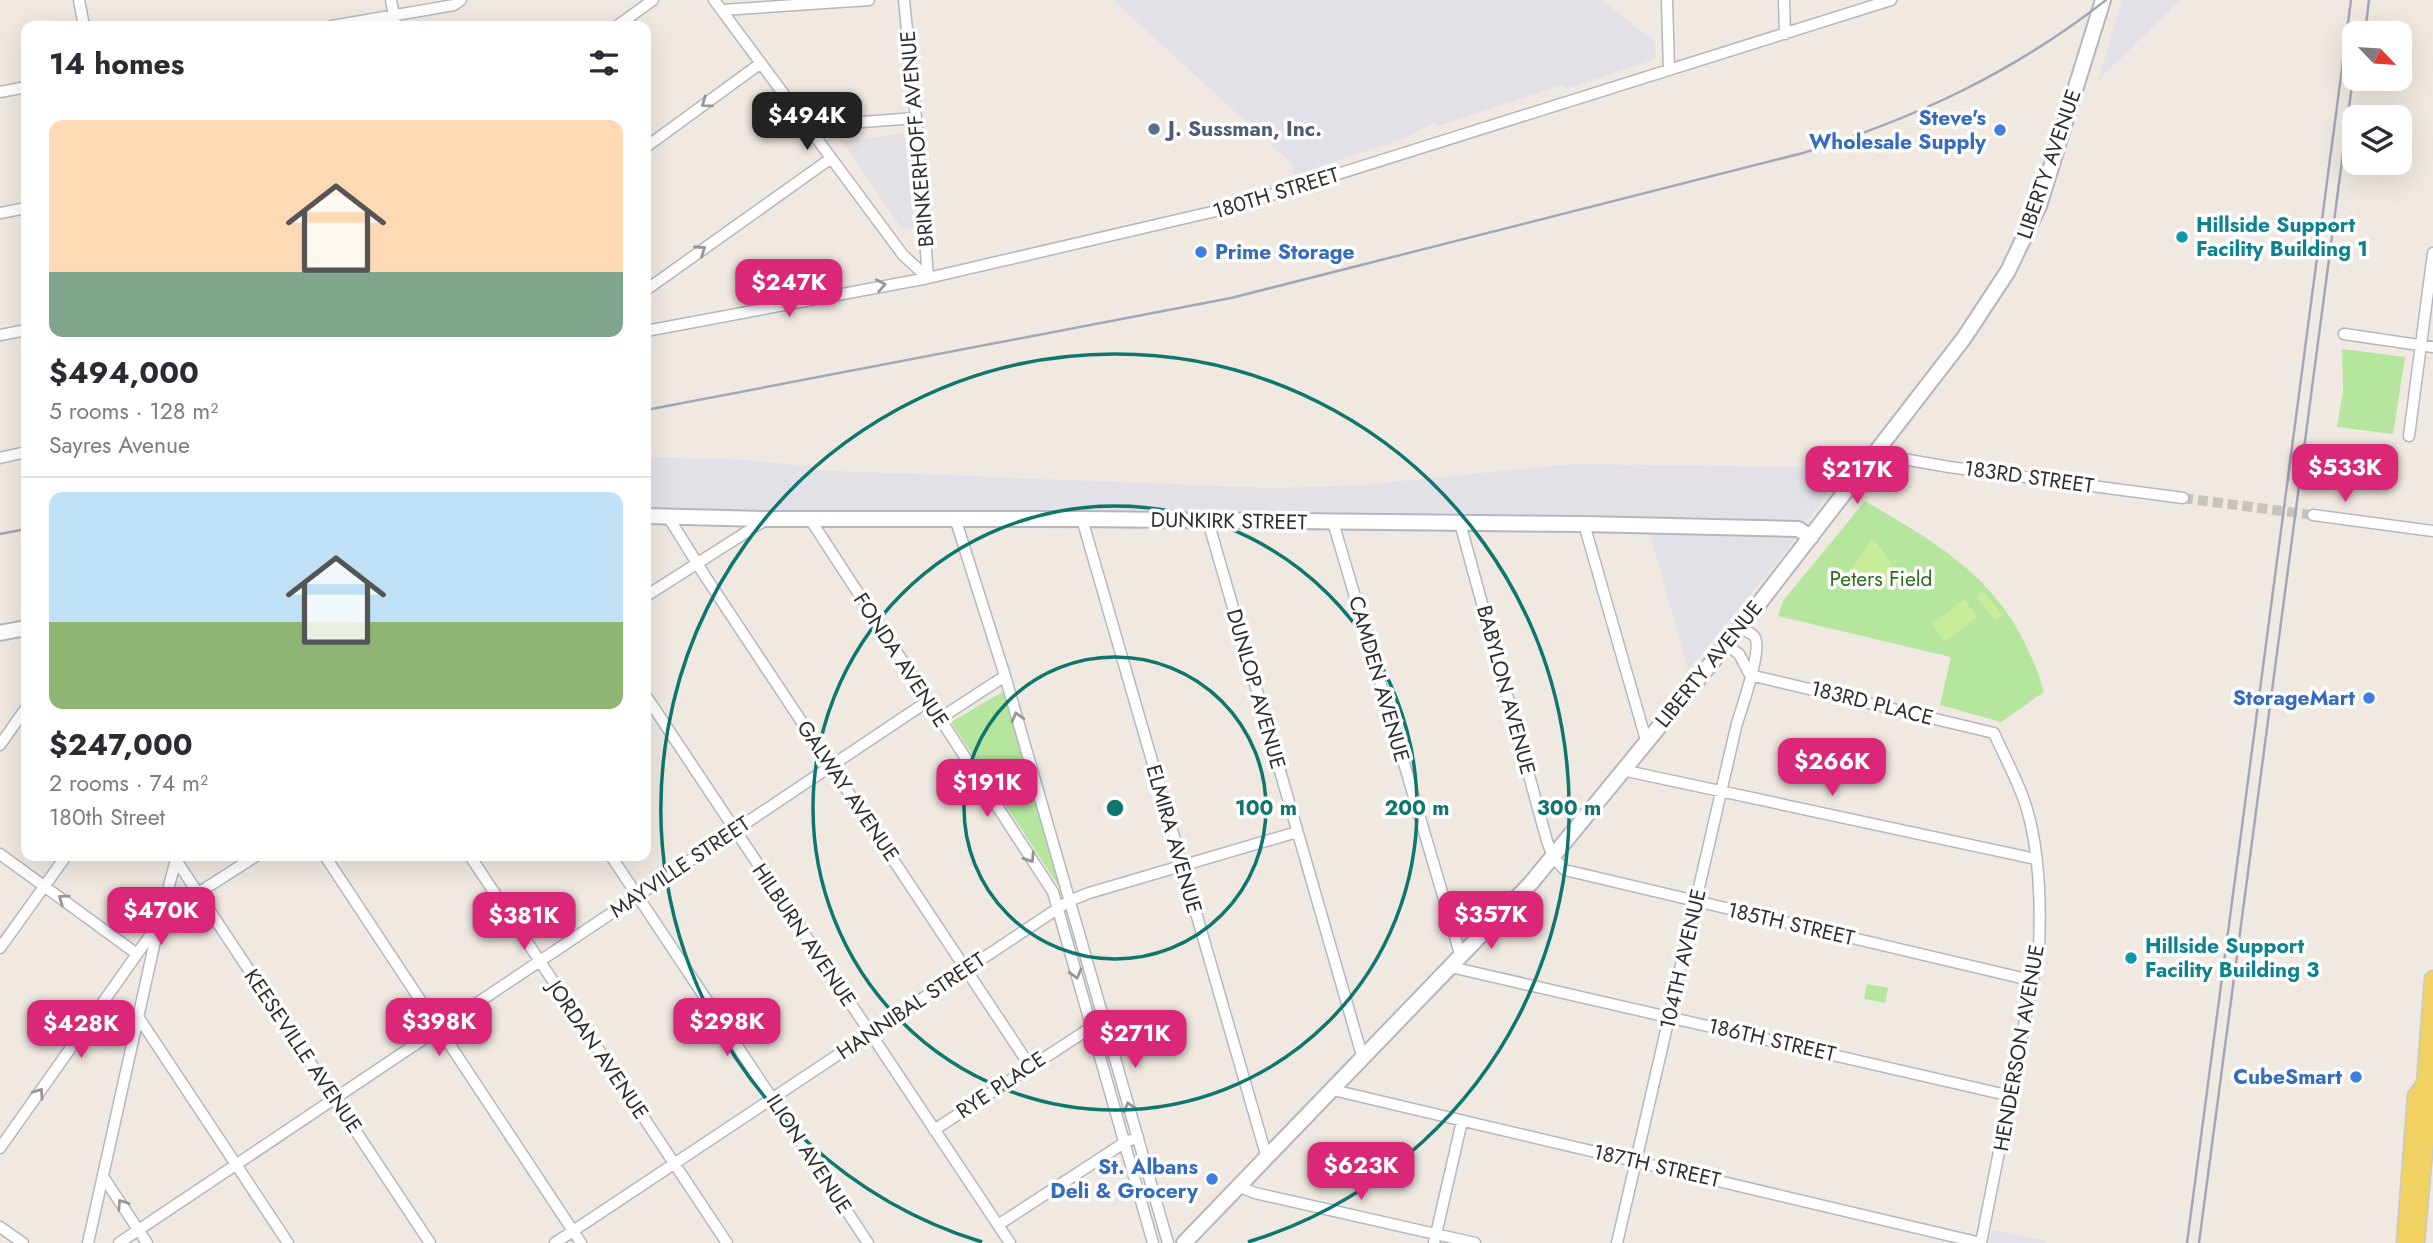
<!DOCTYPE html>
<meta charset="utf-8">
<style>
:root{--surface:#fff;--page:#f7f7f7;--text:#2b2b33;--muted:#7c7c81;--line:#e1e1e2;--accent:#db2777}
body{margin:0;font-family:Jost,sans-serif;background:var(--page);color:var(--text);height:100vh;display:flex;flex-direction:column;font-size:26px;white-space:nowrap}
*{box-sizing:border-box;margin:0}
p{font-size:23px;color:var(--muted)}
.icon{flex:none;width:38px;height:38px;fill:none;stroke:currentColor;stroke-width:2;stroke-linecap:round;stroke-linejoin:round}
.map{position:relative;flex:1;overflow:hidden}
.sheet{position:absolute;left:21px;top:21px;width:630px;height:840px;display:flex;flex-direction:column;background:var(--surface);border-radius:14px;box-shadow:0 7px 28px #0002}
.sheet>*{flex:none}
.needle{width:46px;rotate:115deg}
.buttons{position:absolute;left:2342px;top:21px;display:grid;gap:14px}
.buttons a{display:grid;place-items:center;width:70px;height:70px;border-radius:14px;background:var(--surface);box-shadow:0 7px 28px #0002;font-size:35px}
.price{position:absolute;translate:-50% -60px;padding:0 16px;border-radius:14px;background:var(--accent);color:#fff;font-size:23px;line-height:46px;filter:drop-shadow(0 2px 4px #0008)}
.price::after{content:'';position:absolute;left:50%;top:42px;width:21px;height:16px;margin-left:-10px;background:inherit;clip-path:polygon(0 0,100% 0,50% 100%)}
.price.selected{background:#222;color:#fff}
ul{padding:0;list-style:none}
li{display:grid;align-content:center;gap:14px;height:371px;padding:0 28px}
li+li{border-top:2px solid var(--line)}
li span{display:grid;place-items:center;height:217px;border-radius:14px;color:#555}
li>.icon{margin-inline-start:auto}
span .icon{width:126px;height:126px;fill:#fffc;stroke-width:1}
li b{font-size:30px}
h2{display:flex;justify-content:space-between;align-items:center;height:84px;padding:0 28px;font-size:30px}
.map>svg:first-child{display:block}
.industrial{fill:#e3e1e8}
.green{fill:#b6e59e}
.pitch{fill:#c9ec9a}
.lines{fill:none;stroke-linecap:round;stroke-linejoin:round}
.street-tunnel{stroke:#c8c4bd;stroke-width:10;stroke-dasharray:10 5;stroke-linecap:butt}
.street-casing{stroke:#b4b7c1;stroke-width:13}
.secondary-casing{stroke:#b4b7c1;stroke-width:18}
.primary-casing{stroke:#c9c9c9;stroke-width:19}
.street{stroke:#fff;stroke-width:10}
.secondary{stroke:#fff;stroke-width:14}
.primary{stroke:#f2d163;stroke-width:16}
.rail{stroke:#a3a6b8;stroke-width:2.5}
.oneway{stroke:#969696}
.ring{fill:none;stroke:#0f766e;stroke-width:3.5}
.service-dot{fill:#5c6f8a;stroke:#fff;stroke-width:2.5}
.shop-dot{fill:#3f7fe0;stroke:#fff;stroke-width:2.5}
.culture-dot{fill:#0f9aa8;stroke:#fff;stroke-width:2.5}
.labels{text-anchor:middle;dominant-baseline:central;stroke-width:7;stroke-linejoin:round;paint-order:stroke}
.shop-label{font-size:21px;font-weight:bold;fill:#366cbe;stroke:#fff;text-anchor:end}
.service-label{font-size:21px;font-weight:bold;fill:#4e5e75;stroke:#fff;text-anchor:start}
.street-label{font-size:21px;fill:#2e2e2e;stroke:#fff}
.culture-label{font-size:21px;font-weight:bold;fill:#0d838f;stroke:#fff;text-anchor:start}
.park-label{font-size:21px;fill:#2c6e1b;stroke:#fff}
.centre{fill:#0f766e;stroke:#fff;stroke-width:3.5}
.ring-label{font-size:21px;text-anchor:middle;font-weight:bold;fill:#0f766e;stroke:#fff;stroke-width:7;stroke-linejoin:round;paint-order:stroke}
</style>
<div class="map">
<svg width="2433" height="1243" viewBox="0 0 2433 1243">
<rect width="100%" height="100%" fill="#efe9e1"/>
<path class="industrial" d="M1113 0H1602L1656 43 1655 59 1567 89 1563 85 1438 126 1433 123 1408 137 1294 175 1292 164Z
M2122 0H2180L2098 81Z
M904 133 914 227 902 229 843 142Z
M646 457 743 460 809 466 815 470 1274 488 1361 485 1572 464 1805 467 1839 475 1788 549 1688 670 1650 534 763 526 656 521 646 528Z
M1992 1230 2045 1240V1243H1989Z"/>
<path class="green" d="M2342 349 2405 357 2393 434 2337 427 2343 391Z
M1865 501C1954 553 2013 588 2044 692L2001 722 1940 705 1951 657 1778 616 1783 601Z
M1006 690 1062 891 951 722Z
M1867 984 1888 988 1885 1003 1864 999Z"/>
<path class="pitch" d="M1873 538 1891 563 1888 580 1879 591 1854 583 1848 572Z
M1984 591 2003 616 1995 621 1976 597Z
M1964 599 1977 617 1945 642 1932 624Z"/>
<g class="lines">
<path class="street-tunnel" d="M2183 498 2313 515"/>
<g class="street-casing">
<path id="street" d="M79 0 84 26
M391 0 396 26
M714 0 903 255 928 278
M904 0 916 118 928 278
M1667 0 1669 70
M1784 0 1785 34
M722 10 869 0
M332 26 454 5 461 0
M617 26 653 0
M0 92 26 87
M807 126 916 118
M646 147 761 63
M0 213 26 208
M646 290 830 159
M646 331 928 278 1233 207 1891 0
M2344 334 2433 347
M0 335 26 330
M2409 436 2433 253
M1875 454 1949 467 2183 498
M0 458 26 452
M667 515 705 576 1030 1066
M2313 515 2433 531
M955 518 1005 676 1168 1243
M810 519 1053 892 1153 1243
M1082 519 1267 1158
M1208 521 1363 1059
M1333 522 1461 957
M1460 523 1547 841 1553 857 1565 870 2034 981
M1584 524 1646 740
M646 596 767 519
M1726 645 1739 654 1750 675
M1750 675 1994 733C2004 756 2017 779 2025 803 2040 849 2041 902 2039 949L1981 1243
M646 696 1010 1243
M939 719 1005 676
M0 745 26 708
M1622 770 2036 859
M0 854 137 954
M325 856 581 1243
M470 856 727 1243
M611 856 868 1243
M176 860 430 1243
M0 948 66 856
M1451 967 2011 1096
M139 1018 288 1243
M1333 1090 1981 1243
M934 1130 1104 1019
M0 1148 159 923 184 902 256 856
M104 1178 147 1243
M1240 1187 1255 1193 1475 1243
M998 1225 1124 1143 1138 1137
M0 1227 23 1243
M88 1243 159 923 177 856
M119 1243 928 701
M555 1243 1069 901 1089 893 1297 832
M1434 1243 1462 1121
M1617 1243 1736 727C1740 712 1764 647 1754 636 1751 633 1744 630 1740 628"/>
</g>
<g class="secondary-casing">
<path id="secondary" d="M646 516 767 519H1082L1584 524 1798 529 1811 537
M0 633 26 628
M1184 1243 1531 883 1740 628 1964 338 2008 271 2039 206 2103 0"/>
</g>
<g class="primary-casing">
<path id="primary" d="M2405 1243 2416 1096 2425 1084
M2416 1243 2429 1095 2425 1084 2433 979"/>
</g>
<use href="#street" class="street"/>
<use href="#secondary" class="secondary"/>
<use href="#primary" class="primary"/>
<path class="rail" d="M2365 33 2369 0
M646 410 1231 298 1803 153C1916 118 2013 73 2106 0
M0 534 26 529
M2187 1243 2351 0
M2199 1243 2354 70"/>
</g>
<defs><path id="oneway-chevron" d="M-2-3.5L2.5 0L-2 3.5" fill="none" stroke-width="1.6" stroke-linecap="round" stroke-linejoin="round" transform="scale(1.75)"/></defs>
<g class="oneway">
<use href="#oneway-chevron" transform="translate(706 103) rotate(144)"/>
<use href="#oneway-chevron" transform="translate(701 250) rotate(-35)"/>
<use href="#oneway-chevron" transform="translate(881 285) rotate(-11)"/>
<use href="#oneway-chevron" transform="translate(1017 717) rotate(-106)"/>
<use href="#oneway-chevron" transform="translate(1030 858) rotate(57)"/>
<use href="#oneway-chevron" transform="translate(63 899) rotate(-144)"/>
<use href="#oneway-chevron" transform="translate(1076 974) rotate(74)"/>
<use href="#oneway-chevron" transform="translate(39 1093) rotate(-55)"/>
<use href="#oneway-chevron" transform="translate(1129 1107) rotate(-106)"/>
<use href="#oneway-chevron" transform="translate(122 1204) rotate(-124)"/>
</g>
<g class="ring">
<circle cx="1115" cy="808" r="151"/>
<circle cx="1115" cy="808" r="302"/>
<path d="M982 1242A454 454 0 1 1 1248 1242"/>
</g>
<circle class="service-dot" cx="1154" cy="129" r="7"/>
<g class="shop-dot">
<circle cx="2000" cy="130" r="7"/>
<circle cx="1201" cy="252" r="7"/>
<circle cx="2369" cy="698" r="7"/>
<circle cx="2356" cy="1077" r="7"/>
<circle cx="1212" cy="1179" r="7"/>
</g>
<g class="culture-dot">
<circle cx="2182" cy="237" r="7"/>
<circle cx="2131" cy="958" r="7"/>
</g>
<g class="labels">
<g class="shop-label">
<text x="1986" y="118">Steve's<tspan x="1986" dy="24">Wholesale Supply</tspan></text>
<text x="1215" y="252" text-anchor="start">Prime Storage</text>
<text x="2355" y="698">StorageMart</text>
<text x="2342" y="1077">CubeSmart</text>
<text x="1198" y="1167">St. Albans<tspan x="1198" dy="24">Deli &amp; Grocery</tspan></text>
</g>
<g class="service-label">
<text x="1168" y="129">J. Sussman, Inc.</text>
</g>
<g class="street-label">
<text transform="translate(917 139) rotate(-95)">BRINKERHOFF AVENUE</text>
<text transform="translate(2049 164) rotate(-71)">LIBERTY AVENUE</text>
<text transform="translate(1276 193) rotate(-17)">180TH STREET</text>
<text transform="translate(2029 477) rotate(8)">183RD STREET</text>
<text transform="translate(1229 521) rotate(1)">DUNKIRK STREET</text>
<text transform="translate(901 660) rotate(57)">FONDA AVENUE</text>
<text transform="translate(1709 664) rotate(-51)">LIBERTY AVENUE</text>
<text transform="translate(1379 679) rotate(74)">CAMDEN AVENUE</text>
<text transform="translate(1256 689) rotate(74)">DUNLOP AVENUE</text>
<text transform="translate(1506 690) rotate(75)">BABYLON AVENUE</text>
<text transform="translate(1872 703) rotate(14)">183RD PLACE</text>
<text transform="translate(848 791) rotate(56)">GALWAY AVENUE</text>
<text transform="translate(1174 839) rotate(74)">ELMIRA AVENUE</text>
<text transform="translate(680 867) rotate(-34)">MAYVILLE STREET</text>
<text transform="translate(1791 924) rotate(13)">185TH STREET</text>
<text transform="translate(804 935) rotate(56)">HILBURN AVENUE</text>
<text transform="translate(1683 959) rotate(-77)">104TH AVENUE</text>
<text transform="translate(911 1006) rotate(-34)">HANNIBAL STREET</text>
<text transform="translate(1772 1040) rotate(13)">186TH STREET</text>
<text transform="translate(2019 1048) rotate(-80)">HENDERSON AVENUE</text>
<text transform="translate(598 1050) rotate(56)">JORDAN AVENUE</text>
<text transform="translate(303 1051) rotate(56)">KEESEVILLE AVENUE</text>
<text transform="translate(1001 1085) rotate(-34)">RYE PLACE</text>
<text transform="translate(809 1154) rotate(57)">ILION AVENUE</text>
<text transform="translate(1657 1166) rotate(13)">187TH STREET</text>
</g>
<g class="culture-label">
<text x="2196" y="225">Hillside Support<tspan x="2196" dy="24">Facility Building 1</tspan></text>
<text x="2145" y="946">Hillside Support<tspan x="2145" dy="24">Facility Building 3</tspan></text>
</g>
<g class="park-label">
<text x="1881" y="579">Peters Field</text>
</g>
</g>
<circle cx="1115" cy="808" r="10" class="centre"/>
<g class="ring-label">
<text x="1266" y="815">100 m</text>
<text x="1417" y="815">200 m</text>
<text x="1569" y="815">300 m</text>
</g>
</svg>
<div class="buttons">
<a><svg class="needle" viewBox="-14 -14 28 28"><path d="M0-13l5 13h-10z" fill="#e53935"/><path d="M0 13l5-13h-10z" fill="#7c7c81"/></svg></a>
<a><svg class="icon" aria-label="layers" viewBox="0 0 24 24"><path d="M12 4l9 5-9 5-9-5zM3 14l9 5 9-5"/></svg></a>
</div>
<b class="price selected" style="left:807px;top:152px">$494K</b>
<b class="price" style="left:789px;top:319px">$247K</b>
<b class="price" style="left:2345px;top:504px">$533K</b>
<b class="price" style="left:1857px;top:506px">$217K</b>
<b class="price" style="left:1832px;top:798px">$266K</b>
<b class="price" style="left:987px;top:819px">$191K</b>
<b class="price" style="left:161px;top:947px">$470K</b>
<b class="price" style="left:1491px;top:951px">$357K</b>
<b class="price" style="left:524px;top:952px">$381K</b>
<b class="price" style="left:439px;top:1058px">$398K</b>
<b class="price" style="left:727px;top:1058px">$298K</b>
<b class="price" style="left:81px;top:1060px">$428K</b>
<b class="price" style="left:1135px;top:1070px">$271K</b>
<b class="price" style="left:1361px;top:1202px">$623K</b>
<section class="sheet">
<h2>14 homes<svg class="icon" aria-label="filters" viewBox="0 0 24 24"><path d="M4 7h16M4 17h16"/><circle cx="9" cy="7" r="2"/><circle cx="15" cy="17" r="2"/></svg></h2>
<ul>
<li><span style="background:linear-gradient(#ffd9b3 70%,#7fa58c 0)"><svg class="icon" aria-label="home" viewBox="0 0 24 24"><path d="M3 11l9-7 9 7M6 9v11h12V9"/></svg></span><div><b>$494,000</b><p>5 rooms · 128 m²</p><p>Sayres Avenue</p></div></li>
<li><span style="background:linear-gradient(#bfe0f5 60%,#8fb573 0)"><svg class="icon" aria-label="home" viewBox="0 0 24 24"><path d="M3 11l9-7 9 7M6 9v11h12V9"/></svg></span><div><b>$247,000</b><p>2 rooms · 74 m²</p><p>180th Street</p></div></li>
</ul>
</section>
</div>
